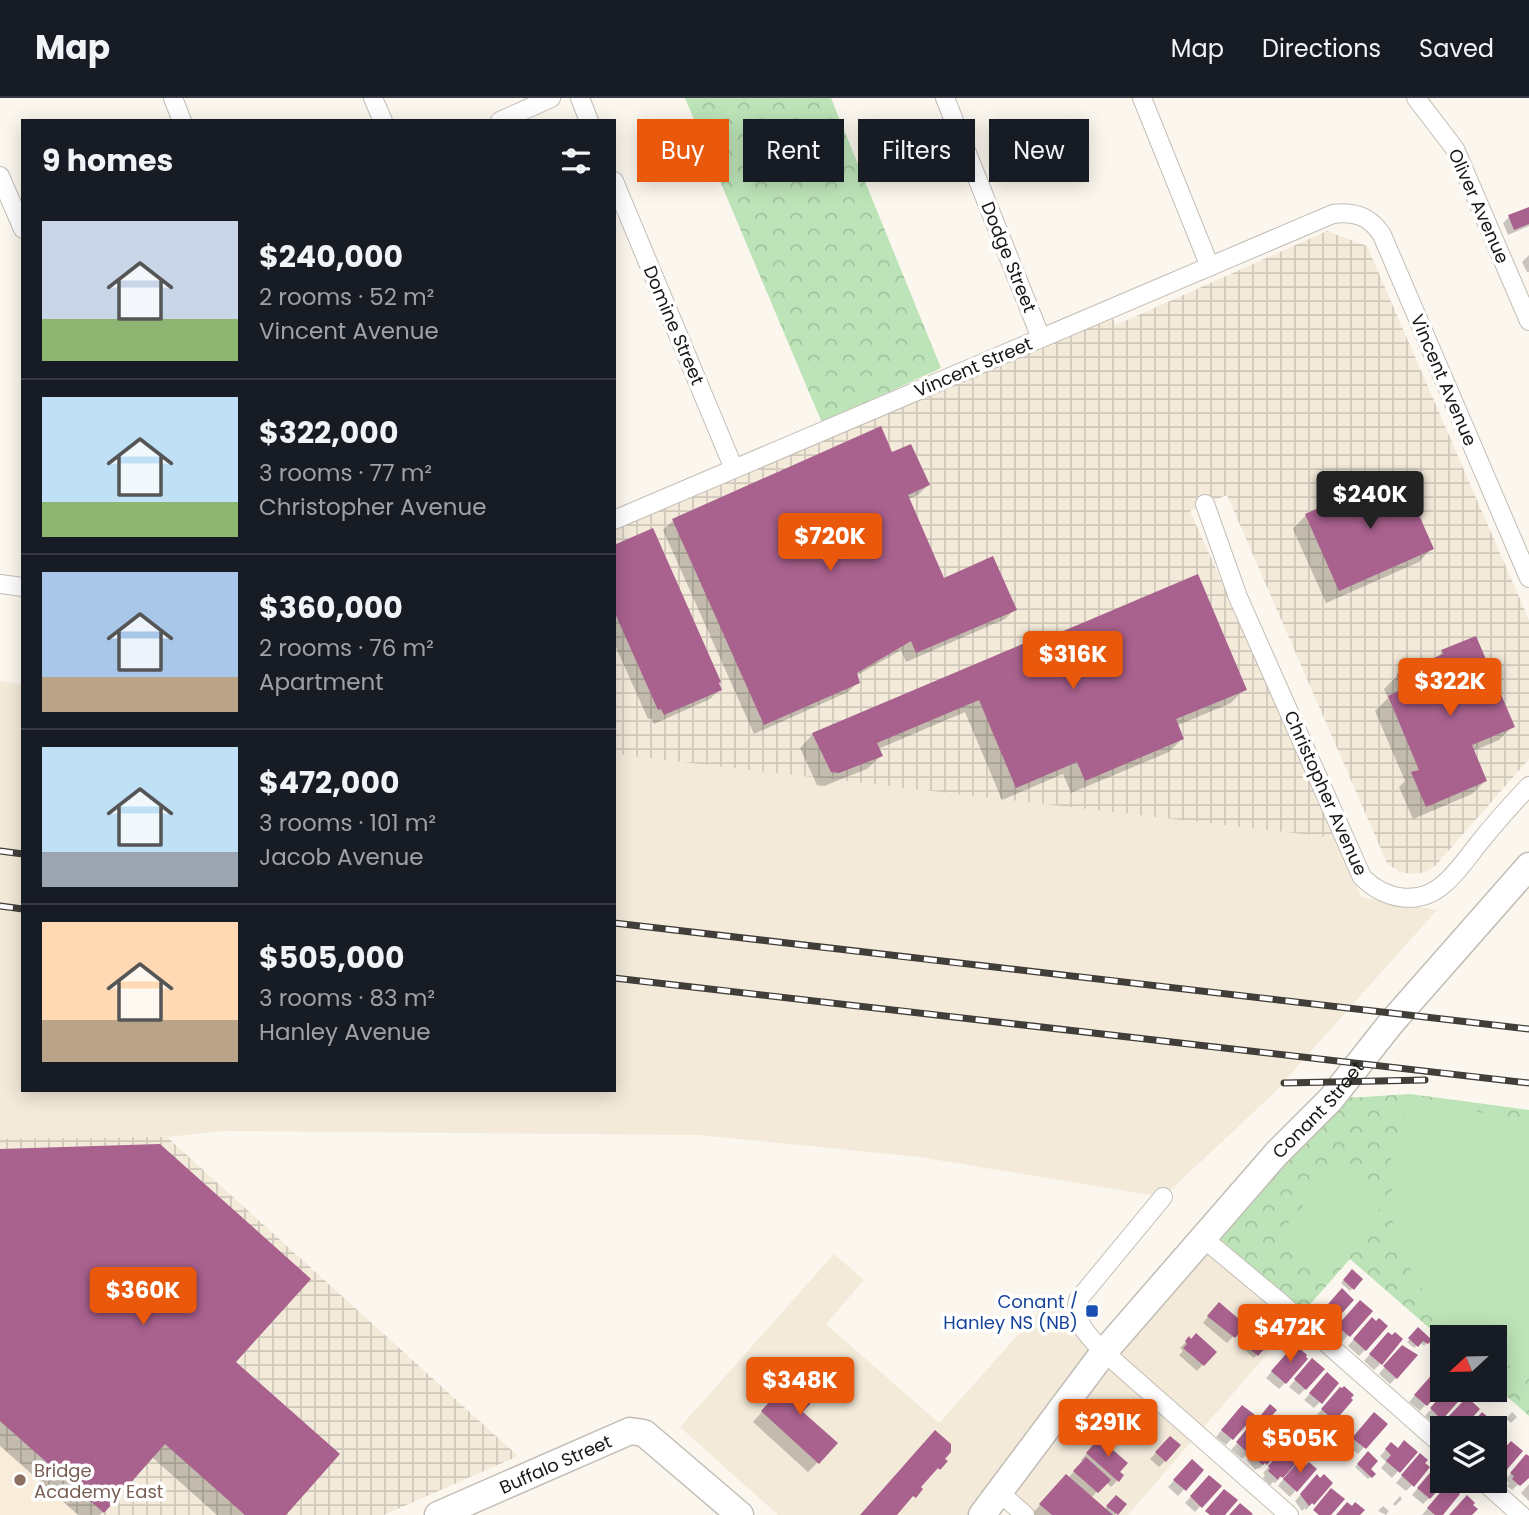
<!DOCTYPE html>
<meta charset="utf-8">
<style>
:root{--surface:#171b24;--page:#242831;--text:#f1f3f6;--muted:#9ea1a6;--line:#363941;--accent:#ea580c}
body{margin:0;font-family:Poppins,sans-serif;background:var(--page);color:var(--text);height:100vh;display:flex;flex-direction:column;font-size:26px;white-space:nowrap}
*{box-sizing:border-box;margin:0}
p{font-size:23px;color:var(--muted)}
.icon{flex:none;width:38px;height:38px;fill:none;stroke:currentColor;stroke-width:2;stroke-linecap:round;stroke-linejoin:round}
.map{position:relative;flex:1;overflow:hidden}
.side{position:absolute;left:21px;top:21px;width:595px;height:973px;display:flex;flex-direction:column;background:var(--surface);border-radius:0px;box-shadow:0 4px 18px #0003}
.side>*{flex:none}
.top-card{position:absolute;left:637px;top:21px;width:665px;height:63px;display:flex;gap:14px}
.needle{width:46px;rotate:248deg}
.buttons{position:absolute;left:1430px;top:1227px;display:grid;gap:14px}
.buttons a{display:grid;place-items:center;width:77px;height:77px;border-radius:0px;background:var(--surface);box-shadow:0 4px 18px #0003;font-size:35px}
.price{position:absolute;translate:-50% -60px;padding:0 16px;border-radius:7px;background:var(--accent);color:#fff;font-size:23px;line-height:46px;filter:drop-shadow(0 2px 4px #0008)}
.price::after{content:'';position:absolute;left:50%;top:42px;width:21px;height:16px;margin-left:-10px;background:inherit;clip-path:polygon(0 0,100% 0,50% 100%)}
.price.active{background:#222;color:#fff}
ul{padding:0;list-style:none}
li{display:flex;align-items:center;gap:21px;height:175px;padding:0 21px}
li+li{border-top:2px solid var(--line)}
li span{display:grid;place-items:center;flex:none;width:196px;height:140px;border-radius:0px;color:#555}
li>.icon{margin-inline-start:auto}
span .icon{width:84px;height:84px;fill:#fffc;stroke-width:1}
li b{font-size:30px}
h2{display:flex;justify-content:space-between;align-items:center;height:84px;padding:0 21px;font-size:30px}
.pill{padding:0 24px;border-radius:0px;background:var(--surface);box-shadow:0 4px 18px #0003;font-size:24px;line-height:63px}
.pill.active{background:var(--accent);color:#fff}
header{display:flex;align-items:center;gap:42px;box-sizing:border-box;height:98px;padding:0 35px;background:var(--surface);border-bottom:2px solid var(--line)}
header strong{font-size:33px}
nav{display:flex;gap:38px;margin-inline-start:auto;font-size:24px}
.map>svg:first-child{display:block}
.built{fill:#f3eada}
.industrial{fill:url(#industrial-grid)}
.education{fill:#f9ecd8}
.park{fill:url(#park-crowns)}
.pitch{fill:#bde4b8}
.shadow{fill:#0003}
.building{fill:#a9618e}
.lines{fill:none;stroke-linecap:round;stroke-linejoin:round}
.street-casing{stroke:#c2bdb5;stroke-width:20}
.secondary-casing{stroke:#c2bdb5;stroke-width:29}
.street{stroke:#fff;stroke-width:18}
.secondary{stroke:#fff;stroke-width:26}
.rail-casing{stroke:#413e3a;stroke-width:7}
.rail{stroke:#fff;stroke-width:4.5;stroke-dasharray:13;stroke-linecap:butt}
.transit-dot{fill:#1a4fb4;stroke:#fff;stroke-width:2.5}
.education-dot{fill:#8d6e63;stroke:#fff;stroke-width:2.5}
.labels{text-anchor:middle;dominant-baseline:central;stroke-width:7;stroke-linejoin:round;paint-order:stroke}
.street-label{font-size:18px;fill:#191714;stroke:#fff}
.transit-label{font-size:18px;fill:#164399;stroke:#fff;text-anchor:end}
.education-label{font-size:18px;fill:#785e54;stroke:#fff;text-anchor:start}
</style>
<header>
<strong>Map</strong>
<nav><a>Map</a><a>Directions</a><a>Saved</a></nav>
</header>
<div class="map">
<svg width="1529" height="1417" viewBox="0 0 1529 1417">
<defs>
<pattern id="industrial-grid" width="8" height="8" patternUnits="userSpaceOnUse" patternTransform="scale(1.75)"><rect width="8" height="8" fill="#f3eada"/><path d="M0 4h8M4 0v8" fill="none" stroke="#d0c8ba"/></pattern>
<pattern id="park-crowns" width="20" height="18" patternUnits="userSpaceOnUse" patternTransform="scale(1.75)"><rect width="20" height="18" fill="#bde4b8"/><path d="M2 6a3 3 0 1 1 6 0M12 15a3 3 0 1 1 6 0" fill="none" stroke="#a2c39d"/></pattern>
</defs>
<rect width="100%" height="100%" fill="#fcf7ee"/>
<path class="built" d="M0 583 23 586V992H614V655L1337 740 1361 799 1437 812 1272 997 1163 1099 919 1059 698 1037 223 1033 167 1039 0 1047Z
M1203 1140 1298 1220 1128 1417H1025L999 1394 982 1417H778L680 1329 834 1156 864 1182 826 1226 939 1325 1049 1202 1104 1254Z"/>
<path class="industrial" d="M1327 133 1367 148 1529 522V661L1435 768 1426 774 1413 776 1399 774 1387 765 1227 397 1190 413 1337 740 614 656V431L1110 214 1116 227Z
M167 1039 518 1358 384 1417H79L0 1347V1041Z"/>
<path class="education" d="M0 1347 79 1417H0Z"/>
<path class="park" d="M685 0H831L941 270 822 325Z
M1410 996 1529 1012V1318L1495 1288 1494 1239H1442V1241L1350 1161 1298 1220 1203 1140 1331 1001Z"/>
<path class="pitch" d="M1410 996 1529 1027V1277L1495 1261 1494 1239H1464L1450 1228 1415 1182 1392 1121 1391 1055Z
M1339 1066 1384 1106 1326 1170 1283 1131Z"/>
<path class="shadow" d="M1529 111V128L1508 137 1503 125 1509 119Z
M1529 157V174H1527L1522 164Z
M891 356 928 387 918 397 908 401 944 482 1015 511 1005 521 906 564 901 552 856 578 858 584 848 594 754 636 663 432 673 423Z
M1306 417 1432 450 1419 464 1326 505 1293 431Z
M614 449 720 591 710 601 654 626 651 620 648 621 614 545Z
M1062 535 1244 591 1231 605 1176 628 1182 641 1169 654 1071 695 1063 676 1002 702 965 614 878 651 881 658 867 671 824 688 817 687 800 650 813 636 1043 558 1051 555 1049 548Z
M1442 554 1512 629 1499 642 1473 653 1485 683 1472 696 1413 721 1399 689 1405 683 1375 613 1388 600 1384 591 1398 577 1434 562Z
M0 1053 234 1265 284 1417H217L152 1359 100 1417H78L0 1348Z
M1352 1173 1361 1181 1350 1193 1341 1185Z
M1342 1193 1352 1202 1327 1229 1317 1220Z
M1354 1210 1370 1213 1342 1244 1332 1235Z
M1213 1212 1244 1227 1227 1245 1203 1225Z
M1366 1228 1365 1252 1359 1258 1348 1248Z
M1418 1231 1430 1242 1424 1248 1420 1244 1414 1250 1407 1244Z
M1255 1237 1265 1247 1254 1260 1243 1250Z
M1189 1241 1214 1254 1197 1273 1179 1257 1183 1253 1180 1250Z
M1382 1242 1380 1266 1374 1272 1364 1263Z
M1396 1255V1280L1390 1286 1379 1276Z
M1287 1256 1285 1285 1279 1291 1266 1280Z
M1306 1269 1305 1291 1299 1297 1289 1289Z
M1430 1280H1442V1288L1420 1313 1409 1304Z
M1321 1283 1320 1304 1314 1310 1304 1302Z
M788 1284 818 1364 808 1374 753 1324Z
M1448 1292H1455L1462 1297 1435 1327 1425 1318Z
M1334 1298 1333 1322 1327 1328 1316 1318Z
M1467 1301 1460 1330H1445L1442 1328Z
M1270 1309 1275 1312 1262 1326 1248 1355 1242 1361 1231 1352Z
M1512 1314 1517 1319 1511 1325 1506 1321Z
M1236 1315 1252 1318 1226 1347 1216 1339Z
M1368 1323 1385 1326 1358 1356 1347 1347Z
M1273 1334 1284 1345 1259 1371 1258 1370 1255 1372 1247 1362Z
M1164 1346 1165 1363 1159 1369 1150 1361Z
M1391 1346 1398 1351 1415 1354 1392 1380 1381 1370 1386 1364 1380 1358Z
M1093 1349 1122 1378 1111 1389 1106 1384 1091 1400 1104 1412 1116 1399 1124 1407 1115 1417H1031L1057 1388 1068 1380 1083 1364 1081 1362Z
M1520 1353 1496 1380 1494 1378V1362Z
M1282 1354 1306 1369 1296 1392 1290 1399 1278 1388 1287 1376 1286 1374 1275 1385 1273 1384 1270 1387 1263 1380 1265 1377 1263 1375Z
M1368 1356 1369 1371 1374 1376 1368 1381 1355 1369Z
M1529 1361V1377L1512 1392 1507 1388 1509 1385 1505 1382 1520 1365Z
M1414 1364 1423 1365 1412 1387 1406 1393 1396 1385Z
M1186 1369 1202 1372 1178 1398 1168 1389Z
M1429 1377H1442L1429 1400 1423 1406 1412 1397Z
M1209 1379 1219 1388 1195 1414 1185 1405Z
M1311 1385H1331L1306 1412 1305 1410 1302 1413 1295 1403Z
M1529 1386V1403L1521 1395Z
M1444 1391 1440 1417H1422Z
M1400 1398 1402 1401 1395 1408 1393 1406Z
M1383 1408 1389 1413 1386 1417 1378 1413Z"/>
<path class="building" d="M1529 109V126L1514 132 1508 117Z
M881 328 892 354 911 346 930 387 908 397 944 480 993 458 1017 512 916 555 911 543 857 575 860 585 764 627 672 421Z
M1400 374 1434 451 1339 493 1305 416Z
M653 430 721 584 719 585 722 592 664 617 661 611 658 612 614 513V447Z
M1198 476 1247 592 1176 621 1184 641 1085 683 1077 664 1016 690 979 602 877 645 883 658 839 675 831 674 812 635 1037 540 1044 556 1067 546 1061 534Z
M1476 538 1515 629 1472 647 1487 683 1426 709 1411 674 1419 672 1388 598 1403 591 1397 576 1443 556 1441 552Z
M160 1046 311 1181 236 1264 340 1356 286 1417H245L165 1346 104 1415 0 1323V1051Z
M1352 1171 1363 1181 1354 1192 1343 1182Z
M1342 1190 1354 1202 1334 1224 1322 1213Z
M1360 1202 1373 1213 1350 1239 1337 1228Z
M1219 1204 1246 1227 1235 1240 1207 1218Z
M1372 1219 1376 1223 1379 1220 1388 1228 1366 1253 1353 1241Z
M1418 1229 1432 1242 1428 1246 1423 1243 1418 1249 1408 1240Z
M1388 1234 1392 1237 1395 1234 1403 1241 1382 1267 1369 1256Z
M1196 1235 1217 1254 1204 1268 1183 1250 1187 1246 1185 1243 1189 1238 1191 1241Z
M1254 1235 1268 1247 1258 1258 1244 1246Z
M1402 1247 1418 1257 1397 1281 1383 1268Z
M1293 1248 1295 1250 1297 1248 1307 1257 1306 1259 1308 1261 1286 1286 1271 1273Z
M1312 1260 1325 1271 1306 1292 1294 1281Z
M798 1272 821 1293 803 1314 838 1345 819 1366 761 1313Z
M1436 1272 1442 1277V1291L1427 1308 1414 1297Z
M1327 1274 1339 1285 1322 1306 1309 1295Z
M1344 1288 1354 1297 1351 1300 1353 1302 1335 1323 1321 1311 1340 1289 1342 1290Z
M1446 1292H1458L1464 1297 1442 1322 1430 1310Z
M1467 1299 1480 1311 1463 1330H1458L1447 1320Z
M1270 1306 1277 1312 1268 1322 1261 1317Z
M1242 1307 1255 1317 1233 1342 1221 1332Z
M1374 1314 1388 1326 1366 1351 1352 1340Z
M1482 1314 1495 1325 1491 1330H1468Z
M1257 1319 1271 1331 1249 1356 1236 1344Z
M1494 1329 1507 1340 1494 1355Z
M935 1332 951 1346V1354L945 1361 948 1363 940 1372 938 1370 921 1389 923 1391 916 1400 913 1398 897 1417H860Z
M1273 1332 1287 1344 1267 1367 1265 1365 1263 1367 1252 1358 1253 1354Z
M1170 1338 1181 1347 1166 1364 1155 1354Z
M1099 1340 1128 1365 1120 1374 1124 1377 1119 1384 1086 1355Z
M1404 1342 1418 1354 1400 1375 1386 1363 1391 1357 1385 1351 1391 1344 1398 1350Z
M1511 1343 1523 1353 1504 1375 1494 1367V1361Z
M1288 1345 1302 1358 1283 1380 1280 1378 1278 1382 1268 1373 1270 1370 1268 1368Z
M1368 1353 1378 1363 1371 1371 1376 1376 1372 1380 1357 1366Z
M1420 1355 1428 1362 1425 1365 1430 1369 1414 1389 1401 1377Z
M1526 1356 1529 1358V1380L1520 1388 1512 1381 1514 1378 1510 1375Z
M1086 1359 1111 1382 1098 1395 1073 1373Z
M1192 1361 1204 1372 1186 1393 1173 1382Z
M1300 1362 1306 1367 1309 1364 1317 1371 1297 1394 1283 1381Z
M1435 1369 1442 1375V1382H1447L1430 1401 1417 1390Z
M1066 1376 1113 1417H1052L1039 1406Z
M1317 1376 1320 1380 1324 1376 1333 1385 1314 1407 1312 1405 1309 1408 1300 1396Z
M1209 1377 1222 1388 1202 1410 1190 1398Z
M1450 1383 1455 1387 1453 1390 1460 1396 1443 1417H1435L1427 1410Z
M1331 1390 1345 1401 1331 1417H1319L1313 1412Z
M1224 1391 1238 1402 1225 1417H1210L1205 1413Z
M1116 1397 1127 1406 1118 1417 1106 1408Z
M1467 1397 1475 1405 1473 1407 1478 1411 1472 1417H1449Z
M1347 1404 1352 1408 1355 1404 1365 1412 1360 1417H1336Z
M1240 1405 1253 1416 1251 1417H1229Z"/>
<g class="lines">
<g class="street-casing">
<path id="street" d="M173 0 182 23
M373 0 383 23
M580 0 589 23
M945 0 1041 240
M1142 0 1210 169
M1416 0 1455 51 1529 223
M500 23 551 0
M0 78 23 131
M614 83 734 371
M1205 406 1238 499 1362 779C1384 801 1418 809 1444 786 1457 775 1468 759 1479 745 1495 725 1512 706 1529 688
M614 422 1333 116C1354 113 1370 118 1382 137L1529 480
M0 486 23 489
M1163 1099 1078 1202C1073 1224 1089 1239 1104 1254L1289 1417
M1203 1140 1281 1205 1442 1347
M1482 1382 1521 1417
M999 1394 1025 1417"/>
</g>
<g class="secondary-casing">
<g id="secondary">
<path id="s1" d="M438 1417 630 1333 644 1335 740 1417"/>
<path id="s2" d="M982 1417 1104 1254 1277 1055 1331 1001 1391 925 1529 768"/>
</g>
</g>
<use href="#street" class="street"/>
<use href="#secondary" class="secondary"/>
<g class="rail-casing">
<path id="rail" d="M0 753 23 756
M0 808 23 811
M614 825 1529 931
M614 880 1529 985
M1284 985 1425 982"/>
</g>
<use href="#rail" class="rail"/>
</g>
<rect class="transit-dot" x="1085" y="1206" width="14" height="14" rx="3.5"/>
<circle class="education-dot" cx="20" cy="1382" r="7"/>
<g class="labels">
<g class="street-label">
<text transform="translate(1479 108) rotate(66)">Oliver Avenue</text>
<text transform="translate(1009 159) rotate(68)">Dodge Street</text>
<text transform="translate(674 227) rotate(67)">Domine Street</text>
<text transform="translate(973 269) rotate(-23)">Vincent Street</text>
<text transform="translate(1444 282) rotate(67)">Vincent Avenue</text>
<text transform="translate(1326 695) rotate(66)">Christopher Avenue</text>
<text stroke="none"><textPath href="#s2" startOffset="527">Conant Street</textPath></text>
<text stroke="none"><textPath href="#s1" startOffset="128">Buffalo Street</textPath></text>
</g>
<g class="transit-label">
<text x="1078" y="1203">Conant /<tspan x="1078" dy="21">Hanley NS (NB)</tspan></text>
</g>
<g class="education-label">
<text x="34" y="1372">Bridge<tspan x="34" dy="21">Academy East</tspan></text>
</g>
</g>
</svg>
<div class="buttons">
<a><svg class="needle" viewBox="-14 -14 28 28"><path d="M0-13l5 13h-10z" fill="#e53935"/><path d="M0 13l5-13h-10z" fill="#9ea1a6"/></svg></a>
<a><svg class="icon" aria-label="layers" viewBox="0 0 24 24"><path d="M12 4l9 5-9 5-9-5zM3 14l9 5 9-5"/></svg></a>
</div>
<b class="price active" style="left:1370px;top:433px">$240K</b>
<b class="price" style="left:830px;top:475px">$720K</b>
<b class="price" style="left:1073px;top:593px">$316K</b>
<b class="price" style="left:1450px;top:620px">$322K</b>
<b class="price" style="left:143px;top:1229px">$360K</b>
<b class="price" style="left:1290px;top:1266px">$472K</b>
<b class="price" style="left:800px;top:1319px">$348K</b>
<b class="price" style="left:1108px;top:1361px">$291K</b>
<b class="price" style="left:1300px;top:1377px">$505K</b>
<div class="top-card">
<a class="pill active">Buy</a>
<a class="pill">Rent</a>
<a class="pill">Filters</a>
<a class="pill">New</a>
</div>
<section class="side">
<h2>9 homes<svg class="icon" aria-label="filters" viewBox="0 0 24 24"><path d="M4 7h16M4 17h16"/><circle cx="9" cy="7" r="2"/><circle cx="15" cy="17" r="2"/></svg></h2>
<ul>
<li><span style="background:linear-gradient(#c9d6e8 70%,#8fb573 0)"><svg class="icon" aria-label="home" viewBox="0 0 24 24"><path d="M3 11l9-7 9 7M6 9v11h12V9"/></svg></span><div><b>$240,000</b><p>2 rooms · 52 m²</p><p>Vincent Avenue</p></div></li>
<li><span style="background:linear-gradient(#bfe0f5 75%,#8fb573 0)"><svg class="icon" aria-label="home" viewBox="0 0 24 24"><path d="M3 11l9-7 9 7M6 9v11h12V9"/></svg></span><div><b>$322,000</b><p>3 rooms · 77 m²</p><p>Christopher Avenue</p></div></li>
<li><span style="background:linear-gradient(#a9c7e8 75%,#b9a48a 0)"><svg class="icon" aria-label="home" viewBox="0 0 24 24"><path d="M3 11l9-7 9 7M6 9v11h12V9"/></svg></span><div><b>$360,000</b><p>2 rooms · 76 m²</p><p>Apartment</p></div></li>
<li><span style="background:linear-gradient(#bfe0f5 75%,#9aa5b1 0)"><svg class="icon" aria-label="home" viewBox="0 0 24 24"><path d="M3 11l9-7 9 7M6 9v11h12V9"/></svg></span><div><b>$472,000</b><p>3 rooms · 101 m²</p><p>Jacob Avenue</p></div></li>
<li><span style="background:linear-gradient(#ffd9b3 70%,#b9a48a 0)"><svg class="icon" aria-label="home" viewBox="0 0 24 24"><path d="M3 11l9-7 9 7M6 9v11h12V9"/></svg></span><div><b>$505,000</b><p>3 rooms · 83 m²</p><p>Hanley Avenue</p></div></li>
</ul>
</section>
</div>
